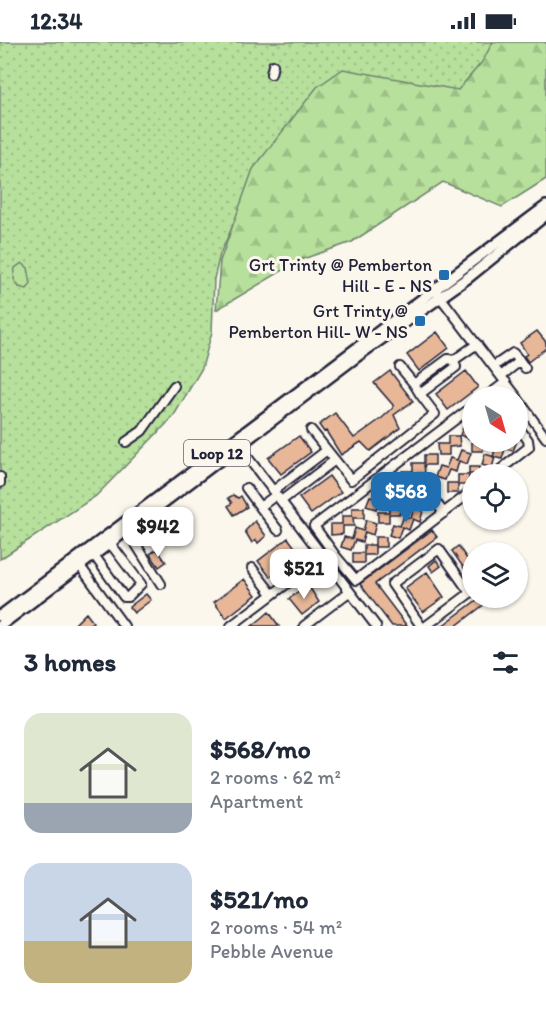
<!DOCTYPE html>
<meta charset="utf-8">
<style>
:root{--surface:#fff;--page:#f2f2f3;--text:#1f2937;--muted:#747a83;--accent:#1f6fb2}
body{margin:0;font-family:Itim,sans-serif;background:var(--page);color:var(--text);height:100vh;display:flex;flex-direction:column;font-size:22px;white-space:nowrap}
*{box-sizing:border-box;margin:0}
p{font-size:20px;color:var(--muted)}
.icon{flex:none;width:33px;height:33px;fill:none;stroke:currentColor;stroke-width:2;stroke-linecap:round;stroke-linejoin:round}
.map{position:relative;height:584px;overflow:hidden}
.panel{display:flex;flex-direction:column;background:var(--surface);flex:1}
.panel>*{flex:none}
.needle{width:39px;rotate:143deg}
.controls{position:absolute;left:462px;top:344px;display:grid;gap:12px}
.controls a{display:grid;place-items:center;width:66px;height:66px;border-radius:50%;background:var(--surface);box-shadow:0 2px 4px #0004;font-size:30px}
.price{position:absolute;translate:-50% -51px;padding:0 14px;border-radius:12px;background:#fff;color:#222;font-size:20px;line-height:39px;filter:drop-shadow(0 2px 3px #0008)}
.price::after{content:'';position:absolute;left:50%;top:36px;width:18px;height:14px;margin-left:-9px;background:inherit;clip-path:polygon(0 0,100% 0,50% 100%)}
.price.active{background:var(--accent);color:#fff}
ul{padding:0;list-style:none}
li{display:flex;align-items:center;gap:18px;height:150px;padding:0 24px}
li span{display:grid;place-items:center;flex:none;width:168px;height:120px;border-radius:18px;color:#555}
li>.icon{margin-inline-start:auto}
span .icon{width:72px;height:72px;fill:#fffc;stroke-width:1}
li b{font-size:26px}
h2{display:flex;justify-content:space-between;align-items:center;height:72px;padding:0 24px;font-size:26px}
.status{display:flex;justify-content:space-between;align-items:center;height:42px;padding:0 30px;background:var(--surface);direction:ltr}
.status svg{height:16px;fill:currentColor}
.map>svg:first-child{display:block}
.grass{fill:url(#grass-dots);stroke:#6c816c;stroke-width:1.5}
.forest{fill:url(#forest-firs);stroke:#6c816c;stroke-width:1.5}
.pitch{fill:#b7e09c;stroke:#6c816c;stroke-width:1.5}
.building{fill:#e7b798;stroke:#22223b;stroke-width:1.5}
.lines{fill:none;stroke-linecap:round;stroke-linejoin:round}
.minor-casing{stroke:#22223b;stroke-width:12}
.major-casing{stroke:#22223b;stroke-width:14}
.minor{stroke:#fbf7ec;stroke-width:8}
.major{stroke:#fbf7ec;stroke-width:9}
.poi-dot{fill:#1f6fb2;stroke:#fbf7ec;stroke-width:2}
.labels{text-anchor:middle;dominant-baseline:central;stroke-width:6;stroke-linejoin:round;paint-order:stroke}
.shield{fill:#fbf7ec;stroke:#636270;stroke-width:1.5}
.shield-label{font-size:16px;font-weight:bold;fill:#22223b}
.poi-label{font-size:18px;fill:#22223b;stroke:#fbf7ec;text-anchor:end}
</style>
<div class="status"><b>12:34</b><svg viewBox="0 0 49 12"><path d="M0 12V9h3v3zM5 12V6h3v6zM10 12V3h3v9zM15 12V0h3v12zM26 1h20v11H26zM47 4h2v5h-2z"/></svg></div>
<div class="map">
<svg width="546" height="584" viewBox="0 0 546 584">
<defs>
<pattern id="grass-dots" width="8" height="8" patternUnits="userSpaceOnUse" patternTransform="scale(1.5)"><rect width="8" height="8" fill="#b7e09c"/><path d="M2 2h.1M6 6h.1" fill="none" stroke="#9dc087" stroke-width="1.8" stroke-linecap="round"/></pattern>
<pattern id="forest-firs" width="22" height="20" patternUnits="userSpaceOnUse" patternTransform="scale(1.5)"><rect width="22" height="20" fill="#b7e09c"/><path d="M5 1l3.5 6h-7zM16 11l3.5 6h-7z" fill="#9dc087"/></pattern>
</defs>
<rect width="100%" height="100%" fill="#fbf7ec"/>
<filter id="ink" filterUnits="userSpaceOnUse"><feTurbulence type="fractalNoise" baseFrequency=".0167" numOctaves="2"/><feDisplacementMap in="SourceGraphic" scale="12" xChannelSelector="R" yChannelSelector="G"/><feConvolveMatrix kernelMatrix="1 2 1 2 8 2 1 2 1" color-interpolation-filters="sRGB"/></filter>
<g filter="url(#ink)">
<path class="grass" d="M0 0H500L472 46 260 124 220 212 214 237 212 290 202 326 173 375 96 454 0 517Z"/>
<path class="forest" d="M493 0H546V137L502 165 443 140 352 200 300 218 216 268 220 219 253 127 317 45 343 27 458 48 482 20Z"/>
<path class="pitch" d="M22 221 28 226 31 242 27 247 19 245 14 237 15 226Z"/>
<path class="building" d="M537 289 546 300V306L528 320 524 314 527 312 520 301Z
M437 290 449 306 419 329 407 313Z
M390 329 413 359 394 373 400 386 370 409 361 400 341 413 326 389 324 390 319 383 335 371 354 396 382 376 393 366V363L374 341Z
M466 329 478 345 448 368 436 352Z
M464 383 472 385 470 397 460 393Z
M299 394 311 410 281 432 268 416Z
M448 394H459L460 404 449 405V413H438L437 402H448Z
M472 399H483V409H472Z
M506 399H517L513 409 504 406Z
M496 404 505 407 502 417 493 415Z
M461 408 471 411 467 422 459 419 456 430 449 428 445 438 435 435 439 424 446 426 450 416 457 418Z
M485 412 495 415 492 426 482 423Z
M424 413H435V423H424L425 431H414V443L421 452 416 456 411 448V460L400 464V448H391V437L402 436V429H413V421H424Z
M469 425H479V432H469Z
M458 433H469V443H458V451H447V441H458Z
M329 434 341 450 311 472 299 456Z
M380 445 390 449 386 459 377 456Z
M233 453 238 456 241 454 247 465 234 473 228 464 232 461 228 456Z
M370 454 380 457 376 467 366 464Z
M389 461H400V472H389V480H378V470H389Z
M352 466H364V476H353L354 484H343V492L331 493V482H342V474H352Z
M414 466 423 469 420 480 413 477 409 488 402 485 398 496 389 493 393 482 400 484 404 474 411 476Z
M366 478 376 481 373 493 365 490 362 500 355 498 351 508 341 505 344 495 352 497 355 486 363 489Z
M255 479 266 494 258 501 256 498 252 501 245 489Z
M432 488 437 495 375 542 407 584H392L360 542Z
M375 495H386V505H375Z
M288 496 300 512 270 535 258 519Z
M364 503H375V513H364V521H353V511H364Z
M458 504 472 524V538L452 509Z
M157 507 166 520 159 525 150 512Z
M436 518 441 524 433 530 429 524Z
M427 530 444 555 423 570 405 546Z
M244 537 256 553 226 576 214 560Z
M308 543 319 560 302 573 289 557Z
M146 552 151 558 134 571 129 565Z
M481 555H494L456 584H442Z
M269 570 279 584H252L262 576Z
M86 571 93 580 87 584H73Z"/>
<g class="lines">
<g class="minor-casing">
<path id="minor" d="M271 32 273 23
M435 248 516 354
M494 324 513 311 520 319
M400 325 414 342
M501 334 520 319 525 326
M420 352 414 342 448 317 454 318
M487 354 506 340
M518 357 546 396
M311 388 351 438 435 372 420 352 456 325 454 318 477 302
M126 400 142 389 174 344
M239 404 376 584
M495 432 529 405 528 398 518 385
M0 435V441
M246 446 260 465
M273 449 327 408
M276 453 260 465 278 488
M431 454 444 471
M281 459 335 418
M127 488 161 542
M94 513 124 555H128L141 542 110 501
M335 513 314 484 472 365
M333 514 335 513 356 538 472 449
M80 524 124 584
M252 526 272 552
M231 584 322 515
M304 584 349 550
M421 584 392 542 439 507 470 551 426 584"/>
</g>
<g class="major-casing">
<path id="major" d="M0 574 546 164
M0 584 363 310 469 235 546 173"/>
</g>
<use href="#minor" class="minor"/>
<use href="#major" class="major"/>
</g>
</g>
<g class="poi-dot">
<rect x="438" y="227" width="12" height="12" rx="3"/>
<rect x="414" y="273" width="12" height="12" rx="3"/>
</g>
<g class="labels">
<rect class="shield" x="184" y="398" width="66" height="26" rx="4.5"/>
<g class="shield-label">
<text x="217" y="411">Loop 12</text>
</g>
<g class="poi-label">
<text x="432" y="223">Grt Trinty @ Pemberton<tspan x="432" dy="21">Hill - E - NS</tspan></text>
<text x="408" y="269">Grt Trinty @<tspan x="408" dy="21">Pemberton Hill- W - NS</tspan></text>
</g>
</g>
</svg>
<div class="controls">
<a><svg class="needle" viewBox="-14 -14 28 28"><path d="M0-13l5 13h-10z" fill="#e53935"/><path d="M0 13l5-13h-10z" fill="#747a83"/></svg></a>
<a><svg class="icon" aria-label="locate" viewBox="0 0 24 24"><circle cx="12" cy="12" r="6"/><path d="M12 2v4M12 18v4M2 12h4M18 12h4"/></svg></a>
<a><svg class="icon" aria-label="layers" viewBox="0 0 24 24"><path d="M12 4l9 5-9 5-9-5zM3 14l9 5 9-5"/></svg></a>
</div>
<b class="price active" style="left:406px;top:481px">$568</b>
<b class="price" style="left:158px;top:516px">$942</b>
<b class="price" style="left:304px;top:558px">$521</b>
</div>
<section class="panel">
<h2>3 homes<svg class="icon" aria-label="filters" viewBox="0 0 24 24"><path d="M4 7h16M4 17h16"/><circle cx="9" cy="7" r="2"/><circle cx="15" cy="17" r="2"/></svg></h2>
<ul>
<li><span style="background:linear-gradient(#dfe7d0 75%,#9aa5b1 0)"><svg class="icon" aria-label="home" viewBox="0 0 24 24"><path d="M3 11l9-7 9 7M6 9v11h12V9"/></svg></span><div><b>$568/mo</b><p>2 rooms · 62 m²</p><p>Apartment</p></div></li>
<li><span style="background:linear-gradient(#c9d6e8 65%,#c2b280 0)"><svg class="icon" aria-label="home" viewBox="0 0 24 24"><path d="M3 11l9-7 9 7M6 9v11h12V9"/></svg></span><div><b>$521/mo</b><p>2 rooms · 54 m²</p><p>Pebble Avenue</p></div></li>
</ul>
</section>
